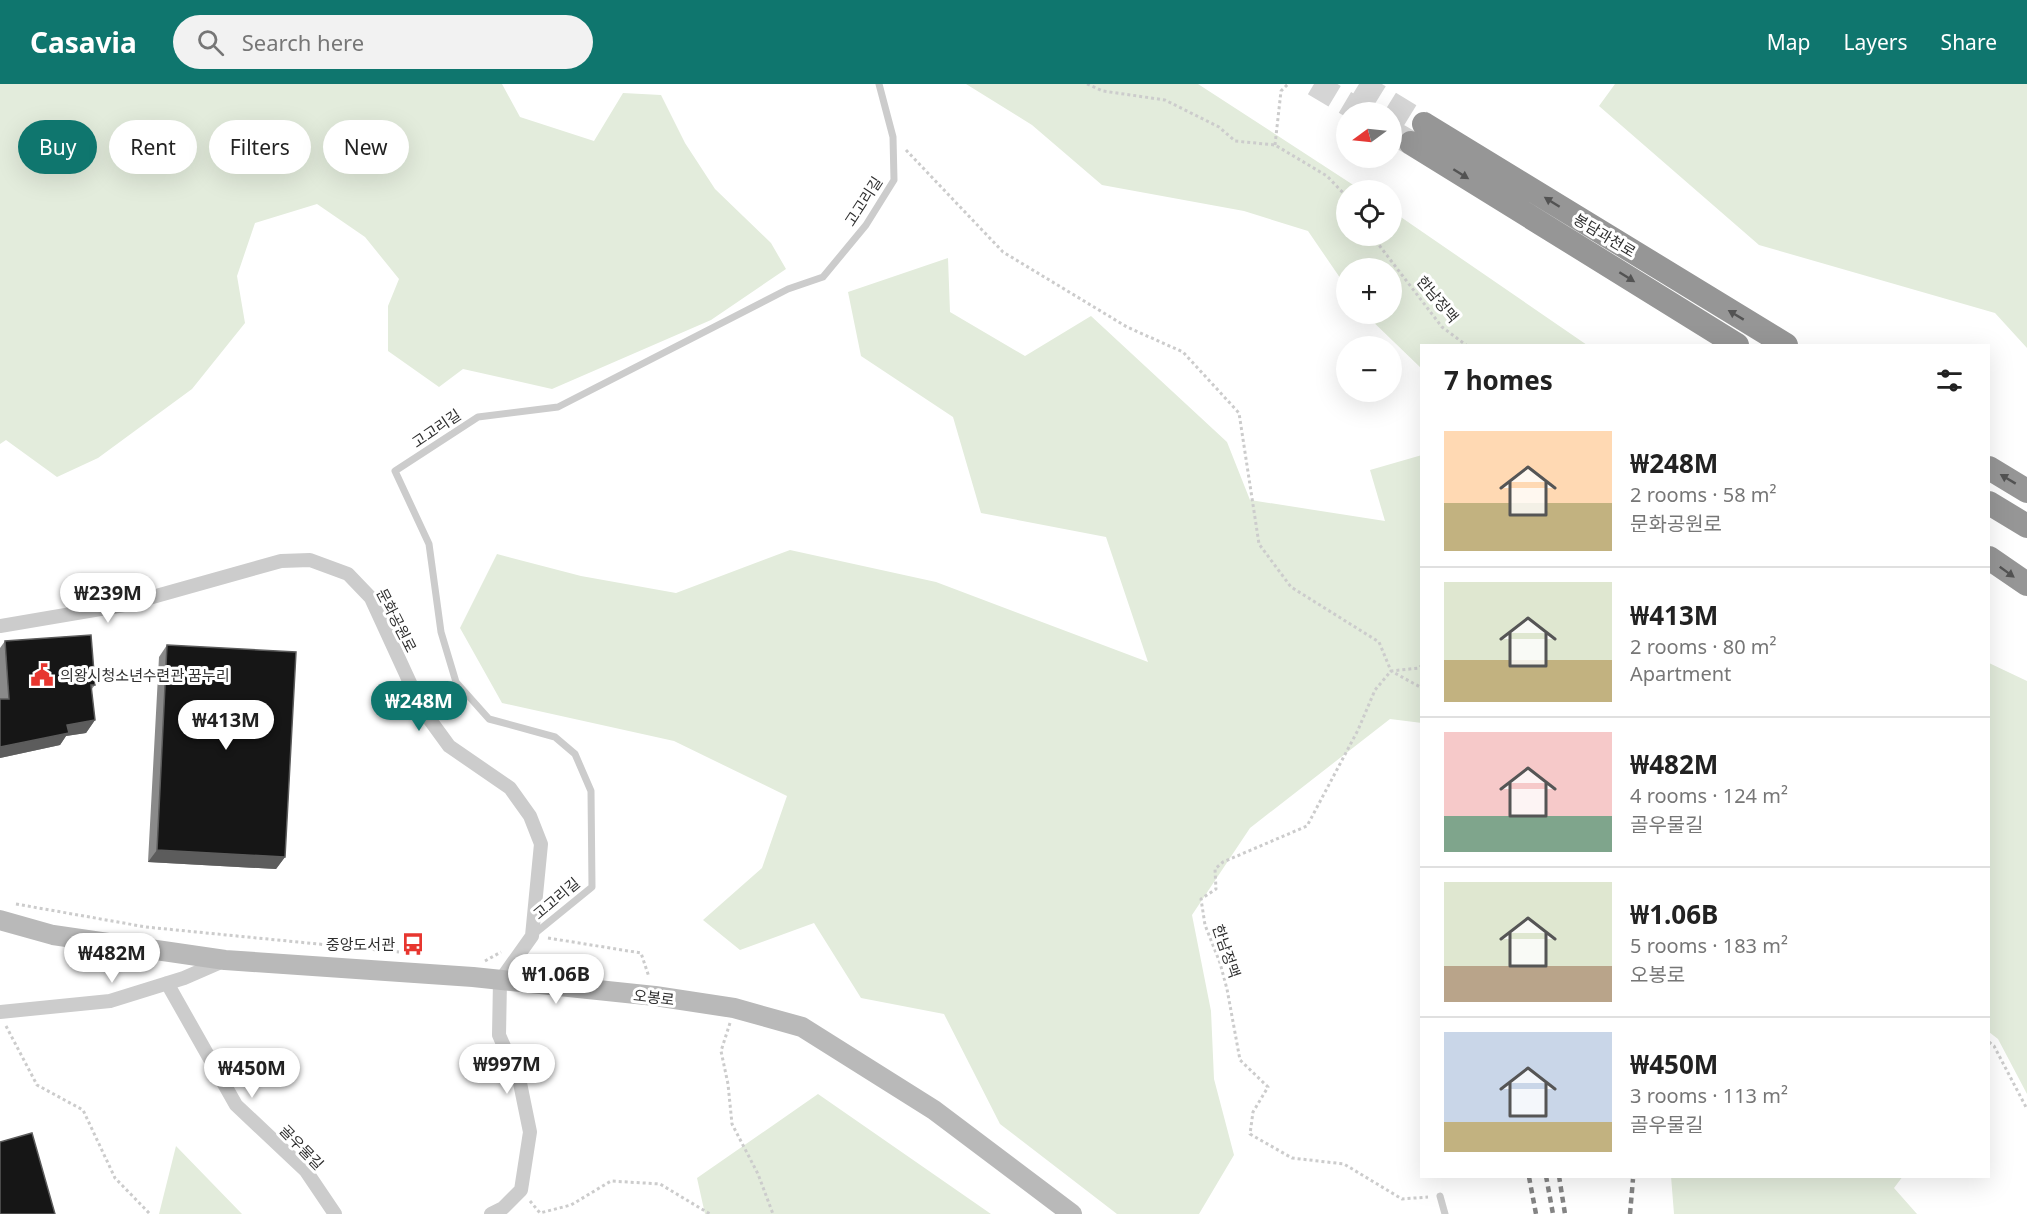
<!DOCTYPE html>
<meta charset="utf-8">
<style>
:root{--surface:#fff;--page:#f2f2f2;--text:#222;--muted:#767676;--line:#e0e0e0;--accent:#0f766e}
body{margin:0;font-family:"Noto Sans","Noto Sans KR",sans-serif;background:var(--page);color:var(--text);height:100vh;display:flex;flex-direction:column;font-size:22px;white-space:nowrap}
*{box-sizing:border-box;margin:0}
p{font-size:20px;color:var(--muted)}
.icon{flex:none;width:33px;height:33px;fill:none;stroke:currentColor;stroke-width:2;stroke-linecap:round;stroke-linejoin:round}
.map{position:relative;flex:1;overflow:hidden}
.panel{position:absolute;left:1420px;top:260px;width:570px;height:834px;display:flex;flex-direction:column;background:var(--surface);border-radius:0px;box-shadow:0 6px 24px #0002}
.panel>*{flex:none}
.banner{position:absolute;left:18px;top:36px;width:570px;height:54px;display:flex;gap:12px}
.needle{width:39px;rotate:255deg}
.tools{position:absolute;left:1336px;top:18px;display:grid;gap:12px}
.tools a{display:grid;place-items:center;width:66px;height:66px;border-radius:50%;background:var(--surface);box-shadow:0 6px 24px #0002;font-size:30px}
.price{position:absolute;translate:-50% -51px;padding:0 14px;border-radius:21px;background:#fff;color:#222;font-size:20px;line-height:39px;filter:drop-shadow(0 2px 3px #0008)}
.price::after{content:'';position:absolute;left:50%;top:36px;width:18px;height:14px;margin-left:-9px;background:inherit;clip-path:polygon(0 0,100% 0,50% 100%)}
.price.selected{background:var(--accent);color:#fff}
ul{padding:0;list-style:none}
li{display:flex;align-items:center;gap:18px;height:150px;padding:0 24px}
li+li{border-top:2px solid var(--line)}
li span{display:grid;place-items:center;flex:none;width:168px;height:120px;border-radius:0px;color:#555}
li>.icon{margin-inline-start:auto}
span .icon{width:72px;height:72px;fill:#fffc;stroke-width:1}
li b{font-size:26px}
h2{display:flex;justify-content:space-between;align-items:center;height:72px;padding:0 24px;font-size:26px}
.pill{padding:0 21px;border-radius:27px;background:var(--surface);box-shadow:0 6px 24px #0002;font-size:21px;line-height:54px}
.pill.selected{background:var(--accent);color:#fff}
header{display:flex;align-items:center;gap:36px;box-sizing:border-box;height:84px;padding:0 30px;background:var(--accent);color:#fff}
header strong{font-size:28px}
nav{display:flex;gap:33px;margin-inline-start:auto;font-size:21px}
.search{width:420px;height:54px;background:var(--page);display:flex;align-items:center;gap:15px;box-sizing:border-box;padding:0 21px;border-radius:33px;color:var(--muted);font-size:22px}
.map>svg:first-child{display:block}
.green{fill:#e3ecdc}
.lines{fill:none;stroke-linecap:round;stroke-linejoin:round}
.highway-tunnel{stroke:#d5d5d5;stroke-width:24;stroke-dasharray:24 12;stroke-linecap:butt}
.path{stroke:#ccc;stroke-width:3;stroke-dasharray:3 3;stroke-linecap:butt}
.lane{stroke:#ccc;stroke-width:7}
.street{stroke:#ccc;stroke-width:14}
.secondary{stroke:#b9b9b9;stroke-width:20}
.highway{stroke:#969696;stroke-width:24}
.rail{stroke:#848484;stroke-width:4.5;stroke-dasharray:6 4.5;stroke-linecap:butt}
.wall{fill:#8a8a8a}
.shaded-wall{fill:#5c5c5c}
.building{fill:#161616;stroke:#5c5c5c;stroke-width:1.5}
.oneway{fill:#535353}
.labels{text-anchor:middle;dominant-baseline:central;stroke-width:6;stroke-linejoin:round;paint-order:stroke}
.street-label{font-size:15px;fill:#2f2f2f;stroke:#fff}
.poi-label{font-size:15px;fill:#2f2f2f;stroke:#fff;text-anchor:start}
</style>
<header>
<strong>Casavia</strong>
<div class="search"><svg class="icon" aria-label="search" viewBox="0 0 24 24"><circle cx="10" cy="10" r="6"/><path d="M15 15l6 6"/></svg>Search here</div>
<nav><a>Map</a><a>Layers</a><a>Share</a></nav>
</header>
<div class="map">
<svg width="2027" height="1130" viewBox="0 0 2027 1130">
<rect width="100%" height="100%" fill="#fff"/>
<path class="green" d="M0 0H502L520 33 594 57 623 9 661 11 685 59 715 105 771 159 786 185 711 236 552 305 463 285 439 303 388 267V222L399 195 365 153 317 120 255 139 237 192 245 239 192 305 98 374 57 393 6 356 0 360Z
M966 0H1198L1361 106H1347V152H1392V127L1587 261H1422V285L1365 230H1392V184H1347V204L1308 147 1244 127 1102 101 1032 41Z
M1615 0H2027V264L1995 229 1759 161 1599 22Z
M948 174 950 228 1025 272 1091 232 1227 358 1250 416 1385 437 1370 386 1422 371V639L1390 635 1250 744 1192 831 1211 927 1214 995 1234 1071 1199 1130H1117L1000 1040 944 930 861 914 814 839 740 866 703 836 762 784 787 712 674 657 502 619 460 544 497 470 581 492 676 509 790 466 936 498 1148 578 1106 453 981 429 953 333 861 272 848 208Z
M1989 579 2027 597V1010L1998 955 1989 948Z
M818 1010 991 1130H705L697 1094Z
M176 1062 242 1130H159Z
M1671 1092H1903L1894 1104 1917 1130H1674Z"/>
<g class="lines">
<path class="highway-tunnel" d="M1314 0 1361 28
M1359 0 1424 40
M1392 48 1411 59"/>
<path class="path" d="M1087 0 1103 7 1165 16 1219 43 1235 57 1275 61 1327 92 1347 113
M1275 61 1281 7 1288 0
M906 66 1003 168 1127 243 1183 268 1239 329 1259 460 1291 503 1379 558 1391 587 1422 604
M1372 152 1442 243 1466 261
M1422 581 1419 584 1391 587 1375 606 1358 646 1307 742 1223 778 1215 785 1216 805 1201 815 1205 841 1220 879 1227 905 1240 976 1268 1003 1253 1028 1250 1050 1292 1074 1344 1080 1402 1115 1428 1113
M16 820 146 843 399 868
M548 854 641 869 649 893
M485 877 501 868
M730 939 721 967 728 1000 732 1040 758 1090 773 1130
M6 942 37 1001 83 1026 115 1094 150 1130
M1989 958 1994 962 2027 1025
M530 1117 540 1129 571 1121 611 1097 660 1100 710 1130"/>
<path class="lane" d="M533 851 592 803 591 707 575 670 555 653 489 635 456 598 441 548 429 460 395 387 478 333 558 323 788 205 823 193 866 141 894 96 893 53 879 0
M1440 1112 1445 1130"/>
<path class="street" d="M0 542 124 521 281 477 310 476 348 490 371 514 422 625 449 662 510 704 530 732 541 760 532 852 500 897 499 951 520 999 530 1048 521 1106 503 1124 491 1130
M167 899 236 1021 306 1087 335 1130
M0 928 110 917 184 894 223 877"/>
<path class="secondary" d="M0 836 53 851 225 876 473 893 655 912 734 924 802 943 934 1026 1072 1130"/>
<path class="highway" d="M1424 40 1786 261
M1411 59 1737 261
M1989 384 2027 407
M1989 419 2027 442
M1989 474 2027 500"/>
<path class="rail" d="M1546 1092 1553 1130
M1559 1092 1565 1130
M1529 1093 1536 1130
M1630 1130 1633 1095"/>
</g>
<path class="wall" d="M5 557 95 601 91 606 95 636 86 649 66 652 60 661 0 674V564Z
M167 561 285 773 276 785 148 778 159 573Z"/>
<path class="shaded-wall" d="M95 636 86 649 66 652 60 661 0 674V663L67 641Z
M157 766 285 773 276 785 148 778Z"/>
<path class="building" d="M91 551 95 601H91L95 636 67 641 69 649 0 663V615H9L5 557Z
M167 561 296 568 285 773 157 766Z
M32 1049 55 1130H0V1058Z"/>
<defs><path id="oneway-solid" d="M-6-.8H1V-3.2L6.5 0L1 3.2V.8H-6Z" transform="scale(1.5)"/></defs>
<g class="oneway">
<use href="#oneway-solid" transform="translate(1461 90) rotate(32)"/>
<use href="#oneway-solid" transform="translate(1552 118) rotate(-148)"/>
<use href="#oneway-solid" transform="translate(1627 193) rotate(32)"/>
<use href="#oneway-solid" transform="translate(1736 231) rotate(-149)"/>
<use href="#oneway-solid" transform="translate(2008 395) rotate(-149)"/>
<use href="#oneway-solid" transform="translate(2007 488) rotate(36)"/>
</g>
<defs>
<g id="civic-bare" transform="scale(1.8)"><path d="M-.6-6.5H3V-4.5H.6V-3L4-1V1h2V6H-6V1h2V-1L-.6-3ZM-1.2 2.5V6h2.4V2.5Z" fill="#e7362f" stroke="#fff" stroke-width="2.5" paint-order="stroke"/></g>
<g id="bus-bare" transform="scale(1.8)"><path d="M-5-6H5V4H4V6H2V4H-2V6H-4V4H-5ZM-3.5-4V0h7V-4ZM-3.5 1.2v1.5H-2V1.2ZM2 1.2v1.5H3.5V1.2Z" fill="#e7362f" stroke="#fff" stroke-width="2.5" paint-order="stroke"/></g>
</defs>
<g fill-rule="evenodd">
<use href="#civic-bare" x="42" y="591"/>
<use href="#bus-bare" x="413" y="860"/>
</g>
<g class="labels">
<g class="street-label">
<text transform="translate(863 117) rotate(-57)">고고리길</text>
<text transform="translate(1605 151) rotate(31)">봉담과천로</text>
<text transform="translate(1438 215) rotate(50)">한남정맥</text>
<text transform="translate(436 344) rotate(-34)">고고리길</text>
<text transform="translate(397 536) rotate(63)">문화공원로</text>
<text transform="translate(556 814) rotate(-40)">고고리길</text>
<text transform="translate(1227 867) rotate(71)">한남정맥</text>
<text transform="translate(654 913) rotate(7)">오봉로</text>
<text transform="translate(302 1063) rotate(46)">골우물길</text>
</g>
<g class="poi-label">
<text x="60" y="591">의왕시청소년수련관 꿈누리</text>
<text x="395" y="860" text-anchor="end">중앙도서관</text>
</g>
</g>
</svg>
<div class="tools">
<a><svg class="needle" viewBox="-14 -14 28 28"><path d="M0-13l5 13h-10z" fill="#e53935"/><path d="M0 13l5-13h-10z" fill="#767676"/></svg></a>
<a><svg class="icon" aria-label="locate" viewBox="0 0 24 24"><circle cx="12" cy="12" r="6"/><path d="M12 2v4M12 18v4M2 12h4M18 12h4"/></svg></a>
<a>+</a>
<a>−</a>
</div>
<b class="price" style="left:108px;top:540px">₩239M</b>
<b class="price selected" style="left:419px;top:648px">₩248M</b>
<b class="price" style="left:226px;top:667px">₩413M</b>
<b class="price" style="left:112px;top:900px">₩482M</b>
<b class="price" style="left:556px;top:921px">₩1.06B</b>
<b class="price" style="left:507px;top:1011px">₩997M</b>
<b class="price" style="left:252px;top:1015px">₩450M</b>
<div class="banner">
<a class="pill selected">Buy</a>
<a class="pill">Rent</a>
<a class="pill">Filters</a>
<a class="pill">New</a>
</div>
<section class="panel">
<h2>7 homes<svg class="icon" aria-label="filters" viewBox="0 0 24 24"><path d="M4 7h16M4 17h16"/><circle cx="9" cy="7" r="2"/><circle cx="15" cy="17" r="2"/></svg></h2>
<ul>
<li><span style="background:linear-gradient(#ffd9b3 60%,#c2b280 0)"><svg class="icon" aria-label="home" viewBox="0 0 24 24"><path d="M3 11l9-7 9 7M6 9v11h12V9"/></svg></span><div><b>₩248M</b><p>2 rooms · 58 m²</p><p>문화공원로</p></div></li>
<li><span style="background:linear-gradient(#dfe7d0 65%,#c2b280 0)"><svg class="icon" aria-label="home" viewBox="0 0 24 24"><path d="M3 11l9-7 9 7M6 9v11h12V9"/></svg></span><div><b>₩413M</b><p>2 rooms · 80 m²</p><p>Apartment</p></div></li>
<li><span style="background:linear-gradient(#f6c9c9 70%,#7fa58c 0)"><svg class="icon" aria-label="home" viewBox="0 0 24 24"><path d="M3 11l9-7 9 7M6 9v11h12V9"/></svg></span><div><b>₩482M</b><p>4 rooms · 124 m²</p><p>골우물길</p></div></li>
<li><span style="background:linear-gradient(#dfe7d0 70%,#b9a48a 0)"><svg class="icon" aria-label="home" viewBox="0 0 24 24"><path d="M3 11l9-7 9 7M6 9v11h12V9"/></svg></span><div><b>₩1.06B</b><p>5 rooms · 183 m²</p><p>오봉로</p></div></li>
<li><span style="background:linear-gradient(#c9d6e8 75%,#c2b280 0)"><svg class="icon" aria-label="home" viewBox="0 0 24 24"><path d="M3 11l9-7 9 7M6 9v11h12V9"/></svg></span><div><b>₩450M</b><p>3 rooms · 113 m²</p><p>골우물길</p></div></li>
</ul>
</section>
</div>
